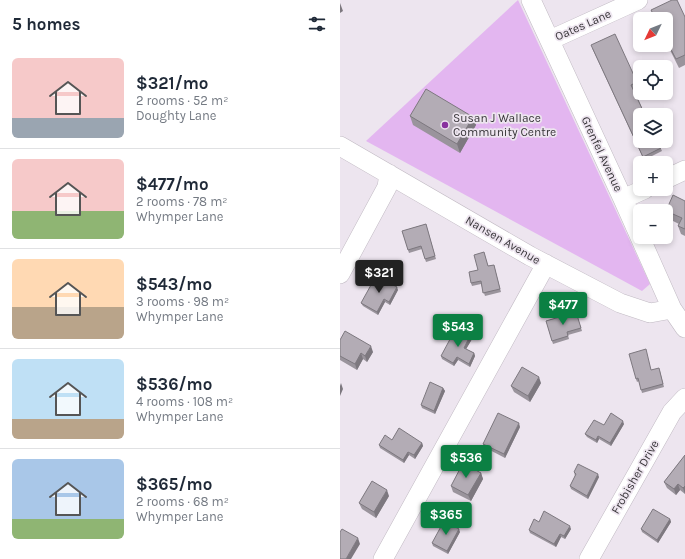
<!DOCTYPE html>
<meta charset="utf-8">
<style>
:root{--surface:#fff;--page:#f2f2f3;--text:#1f2937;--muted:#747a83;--line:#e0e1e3;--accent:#0b8043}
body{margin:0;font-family:Karla,sans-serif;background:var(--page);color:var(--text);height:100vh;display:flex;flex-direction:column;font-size:15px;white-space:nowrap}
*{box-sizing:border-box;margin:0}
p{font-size:13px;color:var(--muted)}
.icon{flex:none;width:22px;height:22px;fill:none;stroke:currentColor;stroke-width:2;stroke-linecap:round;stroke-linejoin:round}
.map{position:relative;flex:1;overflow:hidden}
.details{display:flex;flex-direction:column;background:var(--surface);width:340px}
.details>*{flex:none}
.needle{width:26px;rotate:227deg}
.controls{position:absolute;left:293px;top:12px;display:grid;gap:8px}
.controls a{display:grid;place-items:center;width:40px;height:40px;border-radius:6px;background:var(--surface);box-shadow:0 2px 6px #0003;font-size:20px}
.price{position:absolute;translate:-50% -34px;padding:0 9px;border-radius:4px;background:var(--accent);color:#fff;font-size:13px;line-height:26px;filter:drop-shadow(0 1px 2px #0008)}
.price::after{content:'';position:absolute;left:50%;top:24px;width:12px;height:9px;margin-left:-6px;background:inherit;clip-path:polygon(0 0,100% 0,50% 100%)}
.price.selected{background:#222;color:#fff}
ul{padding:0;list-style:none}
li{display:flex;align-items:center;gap:12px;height:100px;padding:0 12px}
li+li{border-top:1px solid var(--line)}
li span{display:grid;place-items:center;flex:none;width:112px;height:80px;border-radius:6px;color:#555}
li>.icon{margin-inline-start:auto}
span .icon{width:48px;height:48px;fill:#fffc;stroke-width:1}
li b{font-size:17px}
h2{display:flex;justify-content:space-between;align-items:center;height:48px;padding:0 12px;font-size:17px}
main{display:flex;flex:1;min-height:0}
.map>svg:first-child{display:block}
.green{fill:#e3b6f0}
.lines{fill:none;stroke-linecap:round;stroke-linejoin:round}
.minor-casing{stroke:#c1bac3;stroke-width:20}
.minor{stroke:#fff;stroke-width:19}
.wall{fill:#9a949c}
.shaded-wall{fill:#7d787f}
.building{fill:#b3acb5;stroke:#7d787f}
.poi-dot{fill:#89329f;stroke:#ede5ef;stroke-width:1.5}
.labels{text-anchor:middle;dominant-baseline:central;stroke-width:3.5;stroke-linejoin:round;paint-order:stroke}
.street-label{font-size:12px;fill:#39363a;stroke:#ede5ef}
.poi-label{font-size:12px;fill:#39363a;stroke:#ede5ef;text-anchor:start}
</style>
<main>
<section class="details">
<h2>5 homes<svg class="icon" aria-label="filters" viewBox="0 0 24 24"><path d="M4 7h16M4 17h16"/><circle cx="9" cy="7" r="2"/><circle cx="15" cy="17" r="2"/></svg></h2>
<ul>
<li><span style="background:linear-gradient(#f6c9c9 75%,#9aa5b1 0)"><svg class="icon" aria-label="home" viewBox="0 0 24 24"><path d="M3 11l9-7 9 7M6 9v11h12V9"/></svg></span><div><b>$321/mo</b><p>2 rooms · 52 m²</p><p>Doughty Lane</p></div></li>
<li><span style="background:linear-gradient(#f6c9c9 65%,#8fb573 0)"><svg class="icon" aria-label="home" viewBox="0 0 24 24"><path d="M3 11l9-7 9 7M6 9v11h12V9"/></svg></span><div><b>$477/mo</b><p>2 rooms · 78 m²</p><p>Whymper Lane</p></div></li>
<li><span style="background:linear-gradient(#ffd9b3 60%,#b9a48a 0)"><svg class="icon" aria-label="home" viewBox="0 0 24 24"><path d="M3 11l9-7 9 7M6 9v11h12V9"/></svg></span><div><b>$543/mo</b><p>3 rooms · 98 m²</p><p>Whymper Lane</p></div></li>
<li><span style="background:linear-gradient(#bfe0f5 75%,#b9a48a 0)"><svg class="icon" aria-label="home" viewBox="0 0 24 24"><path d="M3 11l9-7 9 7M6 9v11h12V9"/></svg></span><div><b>$536/mo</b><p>4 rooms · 108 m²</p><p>Whymper Lane</p></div></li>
<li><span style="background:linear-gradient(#a9c7e8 75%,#8fb573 0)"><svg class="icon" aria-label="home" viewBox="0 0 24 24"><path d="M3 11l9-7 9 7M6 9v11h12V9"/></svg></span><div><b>$365/mo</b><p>2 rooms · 68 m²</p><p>Whymper Lane</p></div></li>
</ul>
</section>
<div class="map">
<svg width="345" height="559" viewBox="0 0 345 559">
<rect width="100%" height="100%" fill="#ede5ef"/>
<path class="green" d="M178 0 310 284 302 291 26 141Z"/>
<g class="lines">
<g class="minor-casing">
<path id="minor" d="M191 0 283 199 332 309 345 328
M210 40 298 0
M0 146 190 256 280 303 310 313 332 309
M326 179 345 170
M283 199 305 189
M0 274 47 187 49 174
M43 559 206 264
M249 559 332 412 345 398"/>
</g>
<use href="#minor" class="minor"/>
</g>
<path class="wall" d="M311 10 345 17V65L339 68 326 42V19H315Z
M252 48 297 82 299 85 293 88 322 151 304 160Z
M70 116 133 117 136 125 120 153 73 125Z
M345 201V236L341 234 338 226 339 224 329 219 326 211Z
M86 224 96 259 86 262 82 249 69 253 62 231Z
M144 252 148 266 154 265 161 292 145 296 141 284 132 286 131 283 138 270Z
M58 290 50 305 45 302 38 315 23 306 21 303Z
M236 312 242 331 228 335 229 339 213 344 206 321Z
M130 336 132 339 126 349 134 353 135 356 130 367 118 360 114 366 102 359 101 356Z
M0 340 33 352 27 362 23 359 17 370 0 360Z
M312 370 320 371 324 387 302 393 299 381 297 382 296 379Z
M201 383 190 402 174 392 171 386Z
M103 388 105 391 95 414 82 408 81 405Z
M284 424 271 446 259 439 257 443 247 437 245 434 264 425Z
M180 427 165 458 144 447 143 444Z
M52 440 82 443 83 446 75 459 69 455 64 463 40 448 39 445Z
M345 455V494L340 490 336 495 327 488 324 482Z
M234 472 259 477 248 499 231 489 230 486 235 476Z
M141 473 143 479 131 501 113 492 111 486Z
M49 496 36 518 22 509 19 503Z
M330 519 331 522 318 543 302 532 301 529Z
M199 522 231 529 225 539 221 537 216 547 190 533 189 530Z
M120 532 108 554 93 546 92 543Z"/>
<path class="shaded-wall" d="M0 3 3 11 0 13Z
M133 117 136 125 120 153 117 144Z
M57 287 58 290 50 305 49 302Z
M44 299 45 302 38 315 37 312Z
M130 336 132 339 125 351 124 348Z
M31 346 33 352 27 362 25 356Z
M21 353 23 359 17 370 15 364Z
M134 353 135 356 130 367 129 364Z
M117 357 118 360 114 366 113 363Z
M199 377 201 383 190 402 188 396Z
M1 383 3 389 0 396V386Z
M103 388 105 391 95 414 94 411Z
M283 421 284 424 271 446 270 443Z
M179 423 180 427 165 458 164 454Z
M258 436 259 439 257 443 256 440Z
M82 443 83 446 75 459 74 455Z
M68 452 69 455 64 463 63 460Z
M141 473 143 479 131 501 128 495Z
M258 474 259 477 248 499 247 496Z
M338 484 340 490 336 495 334 489Z
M345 486V494L343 488Z
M47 490 49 496 36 518 34 512Z
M330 519 331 522 318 543 317 540Z
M230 526 231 529 225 539 224 536Z
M119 529 120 532 108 554 107 551Z
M220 534 221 537 216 547 214 544Z
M18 538 20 544 11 559H6Z"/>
<path class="building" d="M332 0H337L345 17V55L336 59 326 40V19H316L311 10Z
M275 34 297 82 291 85 305 115H300V141H317L321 148 303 157 251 45Z
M86 89 133 117 117 144 70 116Z
M333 195 345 201V229L338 226 342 218 326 211Z
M86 224 95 256 85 259 81 246 68 250 62 231Z
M144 252 148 266 154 265 160 289 143 293 141 281 131 283 129 272 138 270 134 255Z
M36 276 57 287 49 302 44 299 37 312 21 303Z
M236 312 241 328 227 332 228 336 212 341 206 321Z
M116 328 130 336 124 348 134 353 129 364 117 357 113 363 101 356Z
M5 331 31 346 25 356 21 353 15 364 0 356V340Z
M306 349 311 370 319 368 323 384 301 390 298 378 296 379 289 354Z
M182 367 199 377 188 396 171 386Z
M90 382 103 388 94 411 81 405Z
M158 413 179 423 164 454 143 444Z
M271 413 283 421 270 443 258 436 256 440 245 434 254 420 264 425Z
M59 428 82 443 74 455 68 452 63 460 39 445 45 435 52 440Z
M345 455V486L343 488 338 484 334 489 324 482Z
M123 463 141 473 128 495 111 486Z
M238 464 258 474 247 496 230 486 236 474 234 472Z
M32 481 47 490 34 512 19 503Z
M313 509 330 519 317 540 301 529Z
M204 511 230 526 224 536 220 534 214 544 189 530 194 519 199 522Z
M104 521 119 529 107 551 92 543Z
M2 529 18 538 6 559H0V532Z"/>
<circle class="poi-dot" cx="105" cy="125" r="4"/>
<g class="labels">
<g class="street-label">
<text transform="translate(243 25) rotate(-24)">Oates Lane</text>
<text transform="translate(262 154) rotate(65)">Grenfel Avenue</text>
<text transform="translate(163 240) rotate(30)">Nansen Avenue</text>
<text transform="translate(295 477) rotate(-60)">Frobisher Drive</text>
</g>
<g class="poi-label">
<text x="113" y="118">Susan J Wallace<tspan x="113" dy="14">Community Centre</tspan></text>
</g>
</g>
</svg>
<div class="controls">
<a><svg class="needle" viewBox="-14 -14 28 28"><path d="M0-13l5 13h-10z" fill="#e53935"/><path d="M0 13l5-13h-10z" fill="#747a83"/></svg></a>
<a><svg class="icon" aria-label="locate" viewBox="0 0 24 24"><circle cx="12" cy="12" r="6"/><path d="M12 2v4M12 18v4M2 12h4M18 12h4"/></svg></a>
<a><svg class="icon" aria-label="layers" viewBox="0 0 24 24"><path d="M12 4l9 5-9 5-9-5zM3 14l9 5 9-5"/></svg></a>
<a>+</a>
<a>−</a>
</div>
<b class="price selected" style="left:39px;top:294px">$321</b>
<b class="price" style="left:223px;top:326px">$477</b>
<b class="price" style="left:118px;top:348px">$543</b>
<b class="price" style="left:126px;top:479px">$536</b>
<b class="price" style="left:106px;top:536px">$365</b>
</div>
</main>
